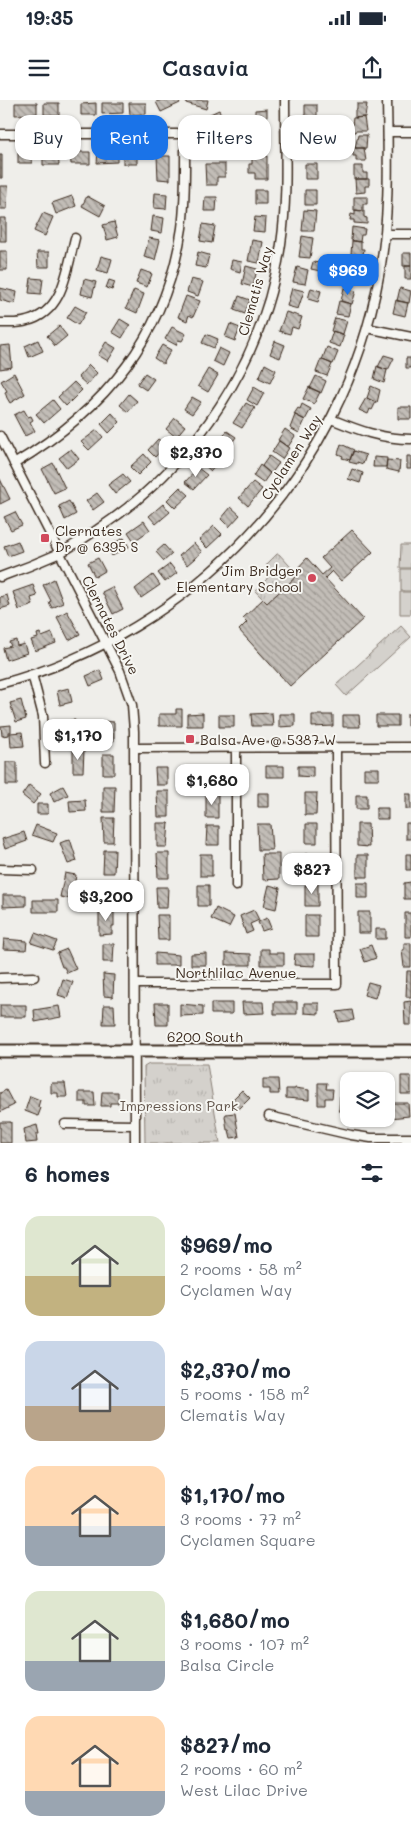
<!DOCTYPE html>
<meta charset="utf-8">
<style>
:root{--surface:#fff;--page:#f2f2f3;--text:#1f2937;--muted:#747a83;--accent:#1a73e8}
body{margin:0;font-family:Mali,sans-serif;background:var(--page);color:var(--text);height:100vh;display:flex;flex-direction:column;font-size:19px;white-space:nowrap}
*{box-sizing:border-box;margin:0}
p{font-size:16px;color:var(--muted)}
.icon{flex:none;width:28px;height:28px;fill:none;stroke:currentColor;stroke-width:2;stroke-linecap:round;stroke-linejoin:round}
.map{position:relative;height:1043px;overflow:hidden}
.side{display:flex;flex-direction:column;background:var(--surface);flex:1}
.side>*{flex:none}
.top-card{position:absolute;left:15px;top:15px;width:381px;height:45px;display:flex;gap:10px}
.buttons{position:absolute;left:340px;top:972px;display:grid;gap:10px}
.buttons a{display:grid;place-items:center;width:55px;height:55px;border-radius:10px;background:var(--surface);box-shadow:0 1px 4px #0004;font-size:25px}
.price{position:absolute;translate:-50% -42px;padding:0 11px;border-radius:10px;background:#fff;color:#222;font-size:16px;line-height:32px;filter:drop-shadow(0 1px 2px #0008)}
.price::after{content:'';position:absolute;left:50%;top:30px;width:15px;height:11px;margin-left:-8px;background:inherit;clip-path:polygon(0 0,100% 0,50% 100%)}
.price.active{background:var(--accent);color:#fff}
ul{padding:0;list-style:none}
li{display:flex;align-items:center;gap:15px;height:125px;padding:0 25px}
li span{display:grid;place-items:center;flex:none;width:140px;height:100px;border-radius:15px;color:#555}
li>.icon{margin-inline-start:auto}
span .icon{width:60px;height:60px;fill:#fffc;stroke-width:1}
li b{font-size:21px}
h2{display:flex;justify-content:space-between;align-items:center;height:60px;padding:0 25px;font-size:21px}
.chip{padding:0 18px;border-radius:15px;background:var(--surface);box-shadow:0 1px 4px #0004;font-size:18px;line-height:45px}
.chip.active{background:var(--accent);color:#fff}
.status{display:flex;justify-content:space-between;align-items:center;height:35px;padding:0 25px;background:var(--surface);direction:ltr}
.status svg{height:14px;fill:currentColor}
header{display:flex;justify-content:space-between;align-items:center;height:65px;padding:0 25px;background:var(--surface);font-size:22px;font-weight:600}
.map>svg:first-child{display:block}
.grass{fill:url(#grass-tufts);stroke:#887e75}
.garden{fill:#d4d1cc;stroke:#887e75}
.building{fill:url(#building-back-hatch);stroke:#3b2a1e}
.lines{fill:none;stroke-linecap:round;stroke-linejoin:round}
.minor-casing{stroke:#3b2a1e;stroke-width:11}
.secondary-casing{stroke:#3b2a1e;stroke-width:15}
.minor{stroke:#f6f6f2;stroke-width:8}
.secondary{stroke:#f6f6f2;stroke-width:11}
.poi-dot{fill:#d1495b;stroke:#f6f6f2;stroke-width:2}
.labels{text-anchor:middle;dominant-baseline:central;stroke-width:4;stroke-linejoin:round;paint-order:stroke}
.street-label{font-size:14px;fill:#3b2a1e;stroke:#f6f6f2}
.poi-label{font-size:14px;fill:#3b2a1e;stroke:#f6f6f2;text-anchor:start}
.park-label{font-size:14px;fill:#61544a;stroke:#f6f6f2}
</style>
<div class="status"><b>19:35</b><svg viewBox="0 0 49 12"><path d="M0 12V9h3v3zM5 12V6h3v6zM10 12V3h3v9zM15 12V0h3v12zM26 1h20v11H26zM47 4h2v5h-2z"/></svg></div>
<header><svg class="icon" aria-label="menu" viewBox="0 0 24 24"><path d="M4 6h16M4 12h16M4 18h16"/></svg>Casavia<svg class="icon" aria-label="share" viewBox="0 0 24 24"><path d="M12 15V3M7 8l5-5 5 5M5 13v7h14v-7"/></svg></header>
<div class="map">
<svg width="411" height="1043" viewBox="0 0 411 1043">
<defs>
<pattern id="grass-tufts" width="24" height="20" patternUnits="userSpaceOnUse" patternTransform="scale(1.25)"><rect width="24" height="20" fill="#d4d1cc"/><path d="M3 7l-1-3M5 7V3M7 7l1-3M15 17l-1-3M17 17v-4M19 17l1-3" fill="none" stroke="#b7b4af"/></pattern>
<pattern id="building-back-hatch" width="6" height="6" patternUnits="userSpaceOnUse" patternTransform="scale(1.25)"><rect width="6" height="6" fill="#c2bdb7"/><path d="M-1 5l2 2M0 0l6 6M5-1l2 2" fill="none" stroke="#9f9a94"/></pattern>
</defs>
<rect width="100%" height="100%" fill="#efeeea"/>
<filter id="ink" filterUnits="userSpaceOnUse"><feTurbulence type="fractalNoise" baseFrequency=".02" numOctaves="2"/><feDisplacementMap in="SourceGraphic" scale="10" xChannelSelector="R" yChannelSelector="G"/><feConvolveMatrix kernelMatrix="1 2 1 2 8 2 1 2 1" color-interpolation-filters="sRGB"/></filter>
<g filter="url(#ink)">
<path class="grass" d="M277 454H279L298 475 267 503 255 491 267 479V464Z
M401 526 411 537 346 596 336 585Z
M149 964H207L220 1043H145L144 967Z"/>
<path class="garden" d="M401 445H411V468H400Z
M401 469H411V491H401Z
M400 492H411V514H400Z"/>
<path class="building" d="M161 0H178L180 3 161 12 156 2Z
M187 0H208L206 9 186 3Z
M15 3H37V14L15 15Z
M44 3H59V15H44Z
M96 3V15H81V4Z
M102 3H123V13L102 14Z
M129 3H146V14L130 15Z
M357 4H367L365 17 355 18V10H357Z
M305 5H317V25L305 26Z
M267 9V24H255V10Z
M219 10 225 22 214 27 208 15Z
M364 17 366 31H355V32H351L353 18Z
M242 28H254V38L242 39Z
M358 35H367L366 48H355Z
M214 36 227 39 223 55 211 52Z
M255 37H267V53H255Z
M305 38H317V52H305Z
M353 48H364L366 61H356V56H353Z
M18 52H32V63H18Z
M58 52 59 65H43V53Z
M70 52H90V64H71Z
M98 52H117V62L97 63Z
M123 52H137V64H123Z
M0 54H2V78H0Z
M157 56H170V80L158 79Z
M252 56H267V79H255V73H249V64H252Z
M205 64H225V77H217V85H206Z
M305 64H317V79H305Z
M354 66H363V73H367V79H354Z
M355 79H369V86H365V92L356 93Z
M0 86H8L7 109H0Z
M255 90H266V104H255Z
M305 90H316V105H305Z
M155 93 167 94 166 109 154 108Z
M72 96 76 106 56 114 52 103Z
M87 96 105 106 100 116 82 106Z
M205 97H217L216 111H204Z
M354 97H367V104H363V111L354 110Z
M304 110 316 111 314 131H302Z
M355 110 364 111V117L367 118V124L354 123V120H350L351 114 355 115Z
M43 113 53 117 45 136 34 131Z
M153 116 164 118 162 133 151 131Z
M255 117 266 118 265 132 253 131Z
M0 118H6V141H0Z
M114 122 118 137 107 140 103 125Z
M203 124 215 126 212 143 200 141Z
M352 127 365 129 364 135H361L360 142 351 140Z
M302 136 313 138 310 158 299 157Z
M149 138 160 140 155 160 144 157Z
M252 140 263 142 259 163 248 161Z
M352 141 361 142V149H364L363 155 351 154Z
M0 151H7V170H0Z
M37 152H49V167H38Z
M198 152 209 155 206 168 195 166Z
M403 153H411V166H403Z
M101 156 112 159 108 173 97 170Z
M348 158 357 159 356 166 360 167 358 173 346 171Z
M232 160 242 162 240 172 230 169Z
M313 162 326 164 325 172 311 169Z
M246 166 257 169 253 187 242 184Z
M405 166H411V179H405Z
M297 167 308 170 305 184 293 182Z
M141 170 152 174 147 187 136 183Z
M347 171 360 173 359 180 355 179 354 186 345 184Z
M31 178 43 179 41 194 29 193Z
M84 179 96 182 92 197 81 194Z
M191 179 203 182 198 196 187 192Z
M109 180 115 182 112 190 106 188Z
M0 188 17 192 15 204 0 200Z
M292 188 304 191 298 209 287 206Z
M311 188 321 191 318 202 308 199Z
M344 188 356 191 352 204 341 201Z
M400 188 411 191 409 203 397 201Z
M134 190 144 194 137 213 126 208Z
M186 196 200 201 193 217 189 215 187 221 178 217Z
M239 196 250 200 245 214 234 210Z
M396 200 408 203 405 216 393 213Z
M339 201 351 204 348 216 336 214Z
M75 206 86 212 78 225 67 218Z
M286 212 302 217 298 229 292 227 290 234 279 231Z
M335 218 347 221 343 234 331 231Z
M120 219 130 225 122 238 112 232Z
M230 224 240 228 235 241 225 237Z
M59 226 67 236 55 246 47 236Z
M172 227 186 234 182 241 178 240 176 245 165 239Z
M333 231 344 235 340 247 329 243Z
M206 234 218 239 214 248 202 243Z
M38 240 43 251 29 257 25 246Z
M275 241 285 245 280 258 270 254Z
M106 242 116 248 108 261 98 255Z
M10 245 12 267 0 269V246Z
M162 245 171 250 163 264 154 258Z
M327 247 338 252 333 264 322 260Z
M219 248 229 253 223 266 213 261Z
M384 255 394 258 388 270 378 267Z
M406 258H411V268H406Z
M321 259 332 264 327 276 316 272Z
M265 264 276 270 270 283 259 278Z
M89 265 97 273 87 285 78 277Z
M377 266 387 270 384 283 374 279Z
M208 269 218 275 208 292 198 286Z
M14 273 25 294 10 303 7 298 5 292 7 291 1 281Z
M145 273 154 279 146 290 137 284Z
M316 276 326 281 321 293 310 288Z
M74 282 82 290 66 306 58 297Z
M371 286 380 290 377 303 367 298Z
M254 287 264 293 257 306 247 300Z
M309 287 320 292 314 304 303 299Z
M129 294 137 301 128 312 120 305Z
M192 297 201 302 192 314 184 309Z
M366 298 376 302 372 310 370 309 368 314 359 310Z
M53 300 60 309 44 323 36 314Z
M246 303 255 308 242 328 233 323Z
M302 304 311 309 305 320 294 314 298 308 300 309Z
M398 307H411V319H398Z
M24 310 28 317 31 316 33 320 30 322 35 331 25 336 14 315Z
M112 313 120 322 109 333 101 324Z
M295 315 305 320 299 333 290 328Z
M175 318 185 326 176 337 166 329Z
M285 329 295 336 288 347 278 340Z
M97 330 103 337 89 350 81 342Z
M227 331 236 337 227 350 218 343Z
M158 339 166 345 155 357 148 350Z
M279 341 289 348 282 359 272 352Z
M341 344 354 350 350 360 342 358 343 356 338 354Z
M71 349 79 359 67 368 59 358Z
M353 351 366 355 363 364 357 362V364L349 362Z
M212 352 221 359 211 371 203 364Z
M144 354 151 362 138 375 130 367Z
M269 356 279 363 271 374 262 366Z
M407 356H411V369H407Z
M374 357 387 358 386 367H373Z
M387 360 400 361 399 372 386 369Z
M53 363 65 388 54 393 42 369Z
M260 365 270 373 263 383 253 376Z
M198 368 207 375 194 389 185 382Z
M352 369 363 373 360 383 348 379Z
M123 374 130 382 115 394 108 385Z
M0 379 10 399 0 404Z
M253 382 262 389 248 406 239 398Z
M180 387 189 395 175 408 167 400Z
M97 393 104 402 93 410 86 401Z
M69 401 76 414 65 420 59 406Z
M163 404 170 412 156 424 149 416Z
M231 407 240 415 229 427 221 419Z
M15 412 22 425 11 430 4 417Z
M144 421 150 430 134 441 128 432Z
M214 426 222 434 207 448 199 440Z
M352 430 373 452 341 481 332 471 325 478 363 519 290 586 239 530 247 522 243 518 263 499 267 503 298 475 295 471 307 458 322 475 330 468 321 458Z
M124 438 129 447 112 456 107 446Z
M18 441 22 451 8 456 4 446Z
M194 443 202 452 187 465 179 456Z
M164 445 172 454 164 461 156 452Z
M98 458 105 471 95 477 88 463Z
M170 464 177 473 165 482 158 473Z
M153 475 160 485 141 498 135 489Z
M54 479 63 503 52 508 49 502 51 501 43 485Z
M33 485 37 496 31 498 33 505 19 510 13 492Z
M112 487 123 509 113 514 102 492Z
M7 495 10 506 0 509V497Z
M67 511 80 534 69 540 57 517Z
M40 533 42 537 52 533 56 543 35 551 31 540 38 538 37 534Z
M16 540 17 546 24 544 27 553 6 560 3 548 11 546 9 542Z
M100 570 104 580 90 586 86 576Z
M69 588 72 602 60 605 57 591Z
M21 600 26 619 16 622 10 603Z
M176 609H182V626H159V614H176Z
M203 613V626H187V614Z
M272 613 273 626H252L251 614Z
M279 614H295V626L279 627Z
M407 614H411V626H407Z
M219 615H234V627H219Z
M312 615H333V626L312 627Z
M343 615H359L360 627H343Z
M376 615H398V626H376Z
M75 620V635L63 636V621Z
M102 621 114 622V641H103Z
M11 625V632H9V635L2 636 1 626Z
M22 632 24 646 11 647 10 633Z
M73 650H84L83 672H73Z
M103 654H114V674H103Z
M6 662H17V685H6Z
M266 666H284V677H266Z
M298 666H313V677L298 676Z
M155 668H167V685H156Z
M198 668H212V683H198Z
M364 668H379V679H364Z
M29 685 41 694 33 704 22 695Z
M63 686 68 695 54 702 50 693Z
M103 686H115L114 712H103Z
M157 691H169V717H158Z
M258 693H269V707H258Z
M305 693H317L316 715H305Z
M206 694H218V718H206Z
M406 694H411V709H406Z
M356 695H367V709H356Z
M85 700 86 711 70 712 69 701Z
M37 704H48V714H37Z
M376 708H388V719H376Z
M103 718H114L113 742H104Z
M157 723H169L167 747H157Z
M406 723H411V739H406Z
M257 724H270L272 750H258Z
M306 724H317V743H306Z
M357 724H368L369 747 357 746Z
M36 725 57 733 53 742 32 735Z
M207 726H219V745H206Z
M24 732 27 741 5 749 2 739Z
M70 739 77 761 68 764 60 743Z
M104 750H115L114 773H103Z
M157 753H169V778H158Z
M200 754H212V776H200Z
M262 754H279V779L263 780Z
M305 754H317L316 778H306Z
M406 754H411V770H406Z
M357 755H368V777H357Z
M65 773 76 775 72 799 60 797Z
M103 780H114V804H98V789H103Z
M411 782V799H404V783Z
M357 783H368V798H357Z
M318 784V806H305V785Z
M198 785H209V806H198Z
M269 785 280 788 276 809 264 806Z
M156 787H168L167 808H157Z
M3 795H26V806L3 807Z
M33 800H58V812H33Z
M216 808 234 817 229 827 211 819Z
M254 810 259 820 250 824 253 831 246 834 240 816Z
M99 811H114V826H112V834L99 835Z
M358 812H370V833H358Z
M405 813H411V837H405Z
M157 815H169V840H158Z
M305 815H318V837H305Z
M267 818 271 828 262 831 258 822Z
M376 829H386V839H376Z
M35 833 57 841 53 850 31 843Z
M4 839 27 841 26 850 3 849Z
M404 843H411V867H404L402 850H404Z
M103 844H114L113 862H103Z
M371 845 376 858 365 862 360 849Z
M67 849 76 869 67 873 64 867H62L57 853Z
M261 849H269V853H284V865H261Z
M155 853 179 855V865H155Z
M206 853V865H191V854Z
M226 853 251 854V865H226Z
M295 854H315V866L294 865Z
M407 871H411V897H406Z
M103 874 114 875 113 897 104 896Z
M63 879 73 882 67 898 58 895Z
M368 882 379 885 375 898 364 895Z
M411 901V925H405L404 902Z
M242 902H263L264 913 243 914Z
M274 902H297V914H274Z
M155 903H168V925H156Z
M211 903H232V914H211Z
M304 903H319V914L304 913Z
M180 904 203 906V915L180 916Z
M0 905H26V917H0Z
M104 905H114L115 924H103Z
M59 906 61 917 35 922 34 910Z
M352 910 354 920 339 922 337 912Z
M401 976H411V994H401Z
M263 979H278L279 994H270V989H263Z
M51 983H65L67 997H58V993H51Z
M318 983H327L326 989H333L332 998H325V1005H318Z
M295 988 309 990V1000L286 998V989H295Z
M6 990 14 1005 0 1012V993Z
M242 990 250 998 239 1009 231 1001Z
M79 992H94L95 1006H86V1002H79Z
M102 992H118V1003H110V1006H101Z
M30 996 40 1000 38 1007 41 1008 38 1016 25 1011Z
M340 996H349L348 1011H339Z
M390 1003H408L409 1016 390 1018Z
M235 1013 239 1037 231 1038 229 1030H227L225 1016 226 1014Z
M0 1022H11V1043H0Z
M37 1025 39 1034H36L37 1042 26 1043 24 1029Z"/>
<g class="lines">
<g class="minor-casing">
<path id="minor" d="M388 32H411
M0 34H185C185 65 186 97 182 128 166 236 106 309 14 364
M385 134H411
M0 223C9 223 19 224 27 221 64 212 67 169 75 138
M367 228 411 237
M331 319C358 330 381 339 411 339
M0 336 120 571 132 605 134 631 135 1043
M0 477C20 470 40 462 60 453 73 446 86 437 98 429 196 364 264 261 281 144 288 96 285 48 285 0
M32 574 43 616 45 663
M0 584C193 533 344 373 379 176 390 118 388 59 387 0
M134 648 411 647
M0 769 33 770
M236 786V648
M0 878 34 877
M135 884H337L336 648
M269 1016 351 1035 371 1038H411
M65 1024 135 1025"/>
</g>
<g class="secondary-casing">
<path id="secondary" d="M0 951H411"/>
</g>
<use href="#minor" class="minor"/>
<use href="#secondary" class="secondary"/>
</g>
</g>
<g class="poi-dot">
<rect x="40" y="433" width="10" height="10" rx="2.5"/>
<circle cx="312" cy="478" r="5"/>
<rect x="185" y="634" width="10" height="10" rx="2.5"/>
</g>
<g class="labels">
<g class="street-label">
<text transform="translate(255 191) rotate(-74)">Clematis Way</text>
<text transform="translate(291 357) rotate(-57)">Cyclamen Way</text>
<text transform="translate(111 525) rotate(63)">Clernates Drive</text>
<text x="236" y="872">Northlilac Avenue</text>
<text x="205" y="936">6200 South</text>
</g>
<g class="poi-label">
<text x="55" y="430">Clernates<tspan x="55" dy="16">Dr @ 6395 S</tspan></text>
<text x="302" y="470" text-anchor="end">Jim Bridger<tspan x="302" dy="16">Elementary School</tspan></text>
<text x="200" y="639">Balsa Ave @ 5387 W</text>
</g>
<g class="park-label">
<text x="179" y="1005">Impressions Park</text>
</g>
</g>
</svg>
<div class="buttons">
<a><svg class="icon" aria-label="layers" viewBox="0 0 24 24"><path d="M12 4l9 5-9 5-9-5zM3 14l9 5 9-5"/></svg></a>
</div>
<b class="price active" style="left:348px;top:196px">$969</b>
<b class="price" style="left:196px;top:378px">$2,370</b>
<b class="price" style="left:78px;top:661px">$1,170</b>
<b class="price" style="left:212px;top:706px">$1,680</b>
<b class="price" style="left:312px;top:795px">$827</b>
<b class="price" style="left:106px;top:822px">$3,200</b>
<div class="top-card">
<a class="chip">Buy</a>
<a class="chip active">Rent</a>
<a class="chip">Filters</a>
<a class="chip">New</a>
</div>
</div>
<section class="side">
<h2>6 homes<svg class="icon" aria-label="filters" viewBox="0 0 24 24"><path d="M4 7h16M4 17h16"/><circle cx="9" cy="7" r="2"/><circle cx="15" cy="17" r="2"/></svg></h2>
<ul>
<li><span style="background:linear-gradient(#dfe7d0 60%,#c2b280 0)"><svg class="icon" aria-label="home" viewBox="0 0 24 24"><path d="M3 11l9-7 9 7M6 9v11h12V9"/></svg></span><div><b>$969/mo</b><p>2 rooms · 58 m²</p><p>Cyclamen Way</p></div></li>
<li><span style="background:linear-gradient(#c9d6e8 65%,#b9a48a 0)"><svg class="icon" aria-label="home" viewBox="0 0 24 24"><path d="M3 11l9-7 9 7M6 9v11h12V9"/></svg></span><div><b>$2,370/mo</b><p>5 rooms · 158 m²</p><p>Clematis Way</p></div></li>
<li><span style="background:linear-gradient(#ffd9b3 60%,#9aa5b1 0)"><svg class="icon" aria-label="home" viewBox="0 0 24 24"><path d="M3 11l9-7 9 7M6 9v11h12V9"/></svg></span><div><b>$1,170/mo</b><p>3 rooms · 77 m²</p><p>Cyclamen Square</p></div></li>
<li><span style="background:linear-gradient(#dfe7d0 70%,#9aa5b1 0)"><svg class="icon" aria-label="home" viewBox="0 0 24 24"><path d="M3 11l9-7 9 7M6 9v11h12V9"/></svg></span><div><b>$1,680/mo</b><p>3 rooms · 107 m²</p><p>Balsa Circle</p></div></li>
<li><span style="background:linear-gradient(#ffd9b3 75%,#9aa5b1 0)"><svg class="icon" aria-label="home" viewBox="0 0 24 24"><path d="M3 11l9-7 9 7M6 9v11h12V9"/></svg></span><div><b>$827/mo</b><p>2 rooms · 60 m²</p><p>West Lilac Drive</p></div></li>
</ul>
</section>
